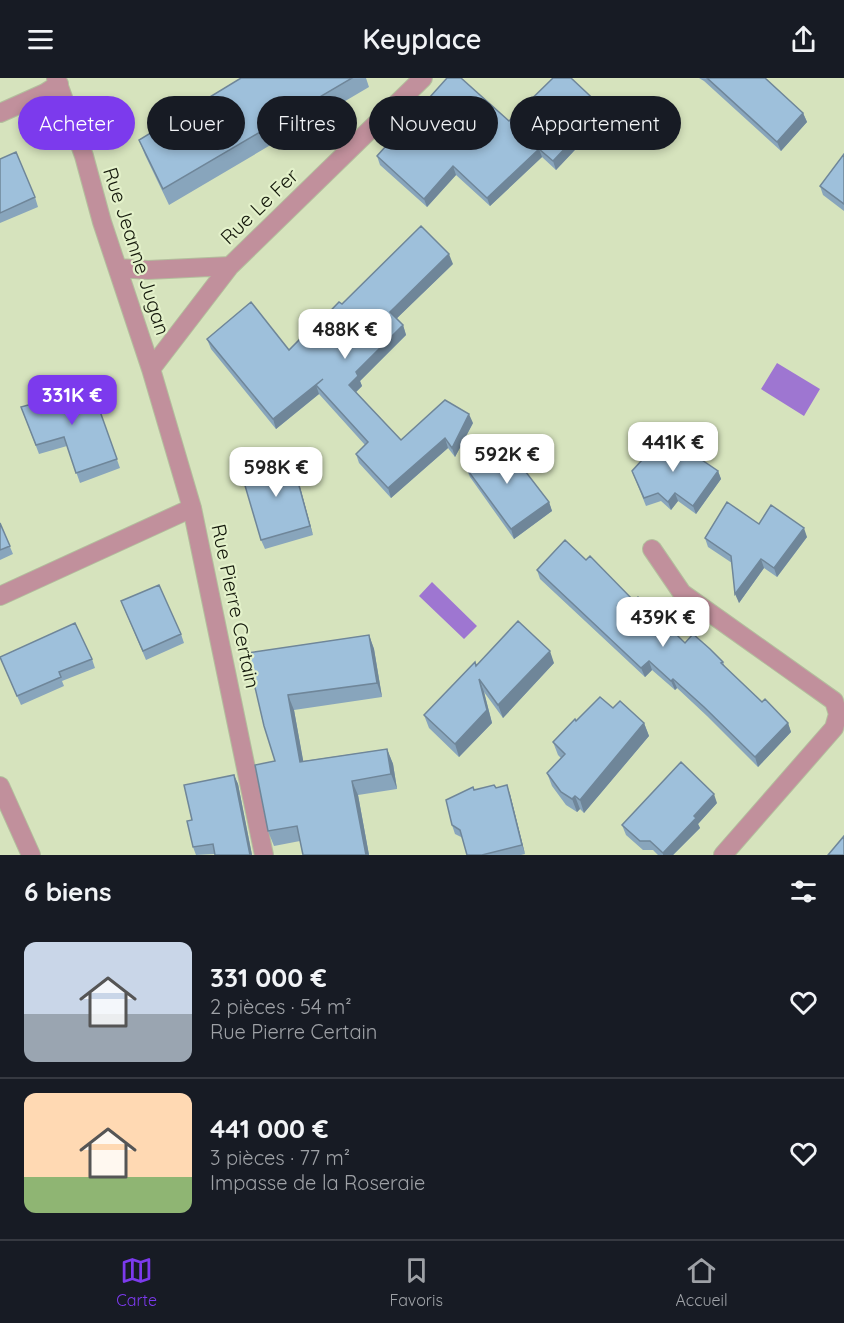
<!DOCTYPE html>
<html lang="fr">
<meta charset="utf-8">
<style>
:root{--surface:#171b24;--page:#242831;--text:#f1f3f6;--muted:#9ea1a6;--line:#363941;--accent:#7c3aed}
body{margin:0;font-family:Quicksand,sans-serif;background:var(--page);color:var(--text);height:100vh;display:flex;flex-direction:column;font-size:22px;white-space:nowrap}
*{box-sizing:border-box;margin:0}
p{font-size:20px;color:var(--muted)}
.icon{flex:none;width:33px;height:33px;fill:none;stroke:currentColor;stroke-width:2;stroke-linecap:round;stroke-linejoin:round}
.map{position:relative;height:777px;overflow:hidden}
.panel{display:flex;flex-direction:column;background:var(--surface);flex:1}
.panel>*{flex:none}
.banner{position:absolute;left:18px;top:18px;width:808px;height:54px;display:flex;gap:12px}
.price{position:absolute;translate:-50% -51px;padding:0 14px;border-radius:12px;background:#fff;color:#222;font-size:20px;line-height:39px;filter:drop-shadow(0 2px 3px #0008)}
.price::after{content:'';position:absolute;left:50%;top:36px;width:18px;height:14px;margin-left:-9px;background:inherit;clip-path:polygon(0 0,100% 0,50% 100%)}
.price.current{background:var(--accent);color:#fff}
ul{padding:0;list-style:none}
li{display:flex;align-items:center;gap:18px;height:150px;padding:0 24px}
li+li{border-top:2px solid var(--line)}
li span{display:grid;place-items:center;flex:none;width:168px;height:120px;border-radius:12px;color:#555}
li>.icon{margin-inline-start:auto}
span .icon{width:72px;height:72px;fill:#fffc;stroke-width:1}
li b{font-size:26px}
h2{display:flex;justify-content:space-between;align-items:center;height:72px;padding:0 24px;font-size:26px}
.tag{padding:0 21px;border-radius:27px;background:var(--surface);box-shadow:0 3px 9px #0003;font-size:21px;line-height:54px}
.tag.current{background:var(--accent);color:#fff}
header{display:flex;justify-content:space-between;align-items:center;height:78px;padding:0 24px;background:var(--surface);font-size:27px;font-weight:600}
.tab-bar{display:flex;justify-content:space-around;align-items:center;height:84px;border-top:2px solid var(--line);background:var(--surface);font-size:16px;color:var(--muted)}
.tab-bar a{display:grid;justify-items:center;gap:3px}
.tab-bar .current{color:var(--accent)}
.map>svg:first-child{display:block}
.water{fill:#9e76d1}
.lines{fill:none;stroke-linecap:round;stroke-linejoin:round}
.street-casing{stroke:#b3be9d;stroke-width:20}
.street{stroke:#c1909c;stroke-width:18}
.wall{fill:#88a5bc}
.shaded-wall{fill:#6f8699}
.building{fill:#9ec0db;stroke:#6f8699;stroke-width:1.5}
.labels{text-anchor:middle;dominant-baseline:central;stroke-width:4.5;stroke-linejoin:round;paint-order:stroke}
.street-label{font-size:20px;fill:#13170a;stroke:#e3f1ca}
</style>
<header><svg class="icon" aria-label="menu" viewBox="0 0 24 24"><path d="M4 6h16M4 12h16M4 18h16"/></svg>Keyplace<svg class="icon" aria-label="share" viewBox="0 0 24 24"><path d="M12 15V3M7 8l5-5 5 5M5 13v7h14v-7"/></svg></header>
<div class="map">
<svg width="844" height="777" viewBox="0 0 844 777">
<rect width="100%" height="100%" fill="#d6e3bd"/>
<path class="water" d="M777 285 820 311 804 338 761 311Z
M432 504 477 548 464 561 419 518Z"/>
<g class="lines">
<g class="street-casing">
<path id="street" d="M56 0 84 78 102 144 151 291 192 430 264 777
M0 35 45 15 59 6
M119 190 148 192 230 188
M151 291 230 188 423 0
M652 471 682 515 834 623 838 636 834 650 723 777
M0 518 192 430
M0 708 31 777"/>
</g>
<use href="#street" class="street"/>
</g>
<path class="wall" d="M241 0H366L369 9 169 127 145 77 139 62Z
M699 0H765L803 35 807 44 781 73 704 3Z
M606 39 556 92 542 79 490 128 456 97 427 129 380 87 377 78 509 43Z
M844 76V133L823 117 820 108Z
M0 81 35 119 38 129 0 145Z
M453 186 396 241 403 247 406 257 360 303 362 308 356 314 401 362 473 345 455 379 448 370 391 420 359 385 356 376 365 367 319 316 276 351 211 271 207 261 289 272 342 226Z
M91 308 120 390 80 405 67 368 39 376 21 329Z
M294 387 313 457 265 471 261 462Z
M466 390 549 424 552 433 514 461 470 399Z
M632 393H718L721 401 696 436 678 423 671 432 661 423 646 428Z
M0 445 13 476 0 482Z
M759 446 807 459 777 499 764 490 739 525 732 485 708 469 705 460Z
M586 482 634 523 685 565 723 584 725 589 762 624 788 645 791 654 758 689 707 638 677 610 675 612 652 592 645 599 540 501 537 492Z
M121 523 181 556 184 565 146 582Z
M369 557 374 571 382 619 294 632 303 683 387 671 393 686 397 711 358 717 369 777H303L300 763 274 768 268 753 275 683 247 575Z
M0 579 92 581 95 590 62 603 64 608 21 627Z
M554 585 503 640 484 614 492 645 459 679 429 650 424 637 476 587Z
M613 630 644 645 649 658 584 735 580 731 577 734 566 727 552 708 547 695 561 680 558 677 553 664 576 643Z
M234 697 238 706 252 777H215V776L196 777 193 769 192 742Z
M496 710 510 716 525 776 521 777H467L463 760 455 756 452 747 474 712Z
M717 725 698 746 700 750 673 777H658L653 772H643L626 757 622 747Z"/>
<path class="shaded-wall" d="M603 30 606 39 556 92 553 83Z
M803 35 807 44 781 73 777 64Z
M539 71 542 79 490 128 487 120Z
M453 88 456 97 427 129 424 121Z
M449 176 453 186 393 244 390 234Z
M403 247 406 257 360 303 362 308 353 317 349 307 356 294Z
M323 301 316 307 319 316 276 351 273 341Z
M469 336 473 345 455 379 452 370Z
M445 360 448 370 391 420 388 410Z
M291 378 294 387 313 457 310 448Z
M718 393 721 401 696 436 693 428Z
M675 415 678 423 671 432 668 424Z
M549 424 552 433 514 461 511 451Z
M804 450 807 459 777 499 774 490Z
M761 481 764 490 739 525 735 516Z
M369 557 374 571 382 619 377 605Z
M550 573 554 585 503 640 498 627Z
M649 583 652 592 645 599 641 590Z
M479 601 484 614 492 645 459 679 455 666Z
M673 601 677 610 675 612 671 603Z
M288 617 294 632 306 698 300 684Z
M644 645 649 658 584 735 580 722Z
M788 645 791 654 758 689 755 679Z
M387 671 393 686 397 711 391 696Z
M234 697 238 706 252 777H250Z
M352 703 358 717 369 777H366Z
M507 707 510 716 525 776 522 767Z
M714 716 717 725 698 746 700 750 673 777H663V775L694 738Z
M575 718 580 731 577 734 572 721Z"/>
<path class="building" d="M241 0H352L163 111 139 62Z
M447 0H461L509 43 553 0H571L603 30 553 83 539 71 487 120 453 88 424 121 377 78Z
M707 0H765L803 35 777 64Z
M16 74 35 119 0 135V81Z
M844 76V126L820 108Z
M421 148 449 176 390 234 403 247 356 294 358 298 349 307 401 362 445 322 469 336 452 370 445 360 388 410 356 376 368 364 316 307 323 301 273 341 207 261 251 224 289 272 304 257 306 258 339 224 342 226Z
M91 308 117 381 76 395 64 359 36 367 21 329 32 326 30 320 57 310 60 318Z
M665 357 718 393 693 428 675 415 668 424 658 415 644 420 632 393Z
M502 363 549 424 511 451 466 390Z
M291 378 310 448 261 462 241 394Z
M727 424 759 446 771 427 804 450 774 490 761 481 735 516 731 478 705 460Z
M0 445 10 468 0 472Z
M565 462 586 482 590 478 634 523 638 519 685 565 693 556 710 571 723 584 721 585 762 624 765 621 788 645 755 679 704 629 673 601 671 603 649 583 641 590 537 492Z
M159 507 181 556 143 573 121 523Z
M518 543 550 573 498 627 479 601 487 632 455 666 424 637 475 584 476 588Z
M75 545 92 581 59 594 61 599 17 618 0 579Z
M369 557 377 605 288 617 300 684 387 671 391 696 352 703 366 777H303L297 748 268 753 255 687 275 683 264 648 247 575Z
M600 619 613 630 620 623 644 645 580 722 575 718 572 721 561 714 547 695 565 676 553 664 575 641 576 643Z
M681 684 714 716 694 738 696 740 663 775 650 763H640L622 747Z
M234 697 250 777H215L213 766 193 769 187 743 192 742 184 707Z
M494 707 496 710 507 707 522 767 482 777H467L460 752 452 747 446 722 473 709 474 712Z
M844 758V777H828Z"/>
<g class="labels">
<g class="street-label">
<text transform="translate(259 128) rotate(-44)">Rue Le Fer</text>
<text transform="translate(137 173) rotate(72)">Rue Jeanne Jugan</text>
<text transform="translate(236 528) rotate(78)">Rue Pierre Certain</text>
</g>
</g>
</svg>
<b class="price" style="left:345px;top:282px">488K €</b>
<b class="price current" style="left:72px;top:348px">331K €</b>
<b class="price" style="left:673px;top:395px">441K €</b>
<b class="price" style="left:507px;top:407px">592K €</b>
<b class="price" style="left:276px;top:420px">598K €</b>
<b class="price" style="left:663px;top:570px">439K €</b>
<div class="banner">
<a class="tag current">Acheter</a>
<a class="tag">Louer</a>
<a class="tag">Filtres</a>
<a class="tag">Nouveau</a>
<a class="tag">Appartement</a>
</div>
</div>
<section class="panel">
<h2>6 biens<svg class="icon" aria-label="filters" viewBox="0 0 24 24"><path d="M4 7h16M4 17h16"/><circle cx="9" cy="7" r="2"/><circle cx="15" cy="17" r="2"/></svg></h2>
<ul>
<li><span style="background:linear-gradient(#c9d6e8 60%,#9aa5b1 0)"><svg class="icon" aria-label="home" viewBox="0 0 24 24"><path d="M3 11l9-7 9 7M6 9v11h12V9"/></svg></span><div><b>331 000 €</b><p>2 pièces · 54 m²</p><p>Rue Pierre Certain</p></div><svg class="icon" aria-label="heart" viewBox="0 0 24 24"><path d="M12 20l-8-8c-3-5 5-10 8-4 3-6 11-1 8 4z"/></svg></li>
<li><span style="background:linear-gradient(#ffd9b3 70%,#8fb573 0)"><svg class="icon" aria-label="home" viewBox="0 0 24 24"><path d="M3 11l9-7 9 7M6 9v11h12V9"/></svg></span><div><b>441 000 €</b><p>3 pièces · 77 m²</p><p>Impasse de la Roseraie</p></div><svg class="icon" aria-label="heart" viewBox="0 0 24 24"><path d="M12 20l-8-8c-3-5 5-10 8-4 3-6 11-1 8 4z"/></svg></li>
</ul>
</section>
<nav class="tab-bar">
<a class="current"><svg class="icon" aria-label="map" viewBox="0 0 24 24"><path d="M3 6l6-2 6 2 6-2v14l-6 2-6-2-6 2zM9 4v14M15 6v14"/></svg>Carte</a>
<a><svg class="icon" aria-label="saved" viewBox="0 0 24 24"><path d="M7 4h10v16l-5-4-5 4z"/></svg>Favoris</a>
<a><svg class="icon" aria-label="home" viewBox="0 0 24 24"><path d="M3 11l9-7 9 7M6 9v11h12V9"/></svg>Accueil</a>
</nav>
